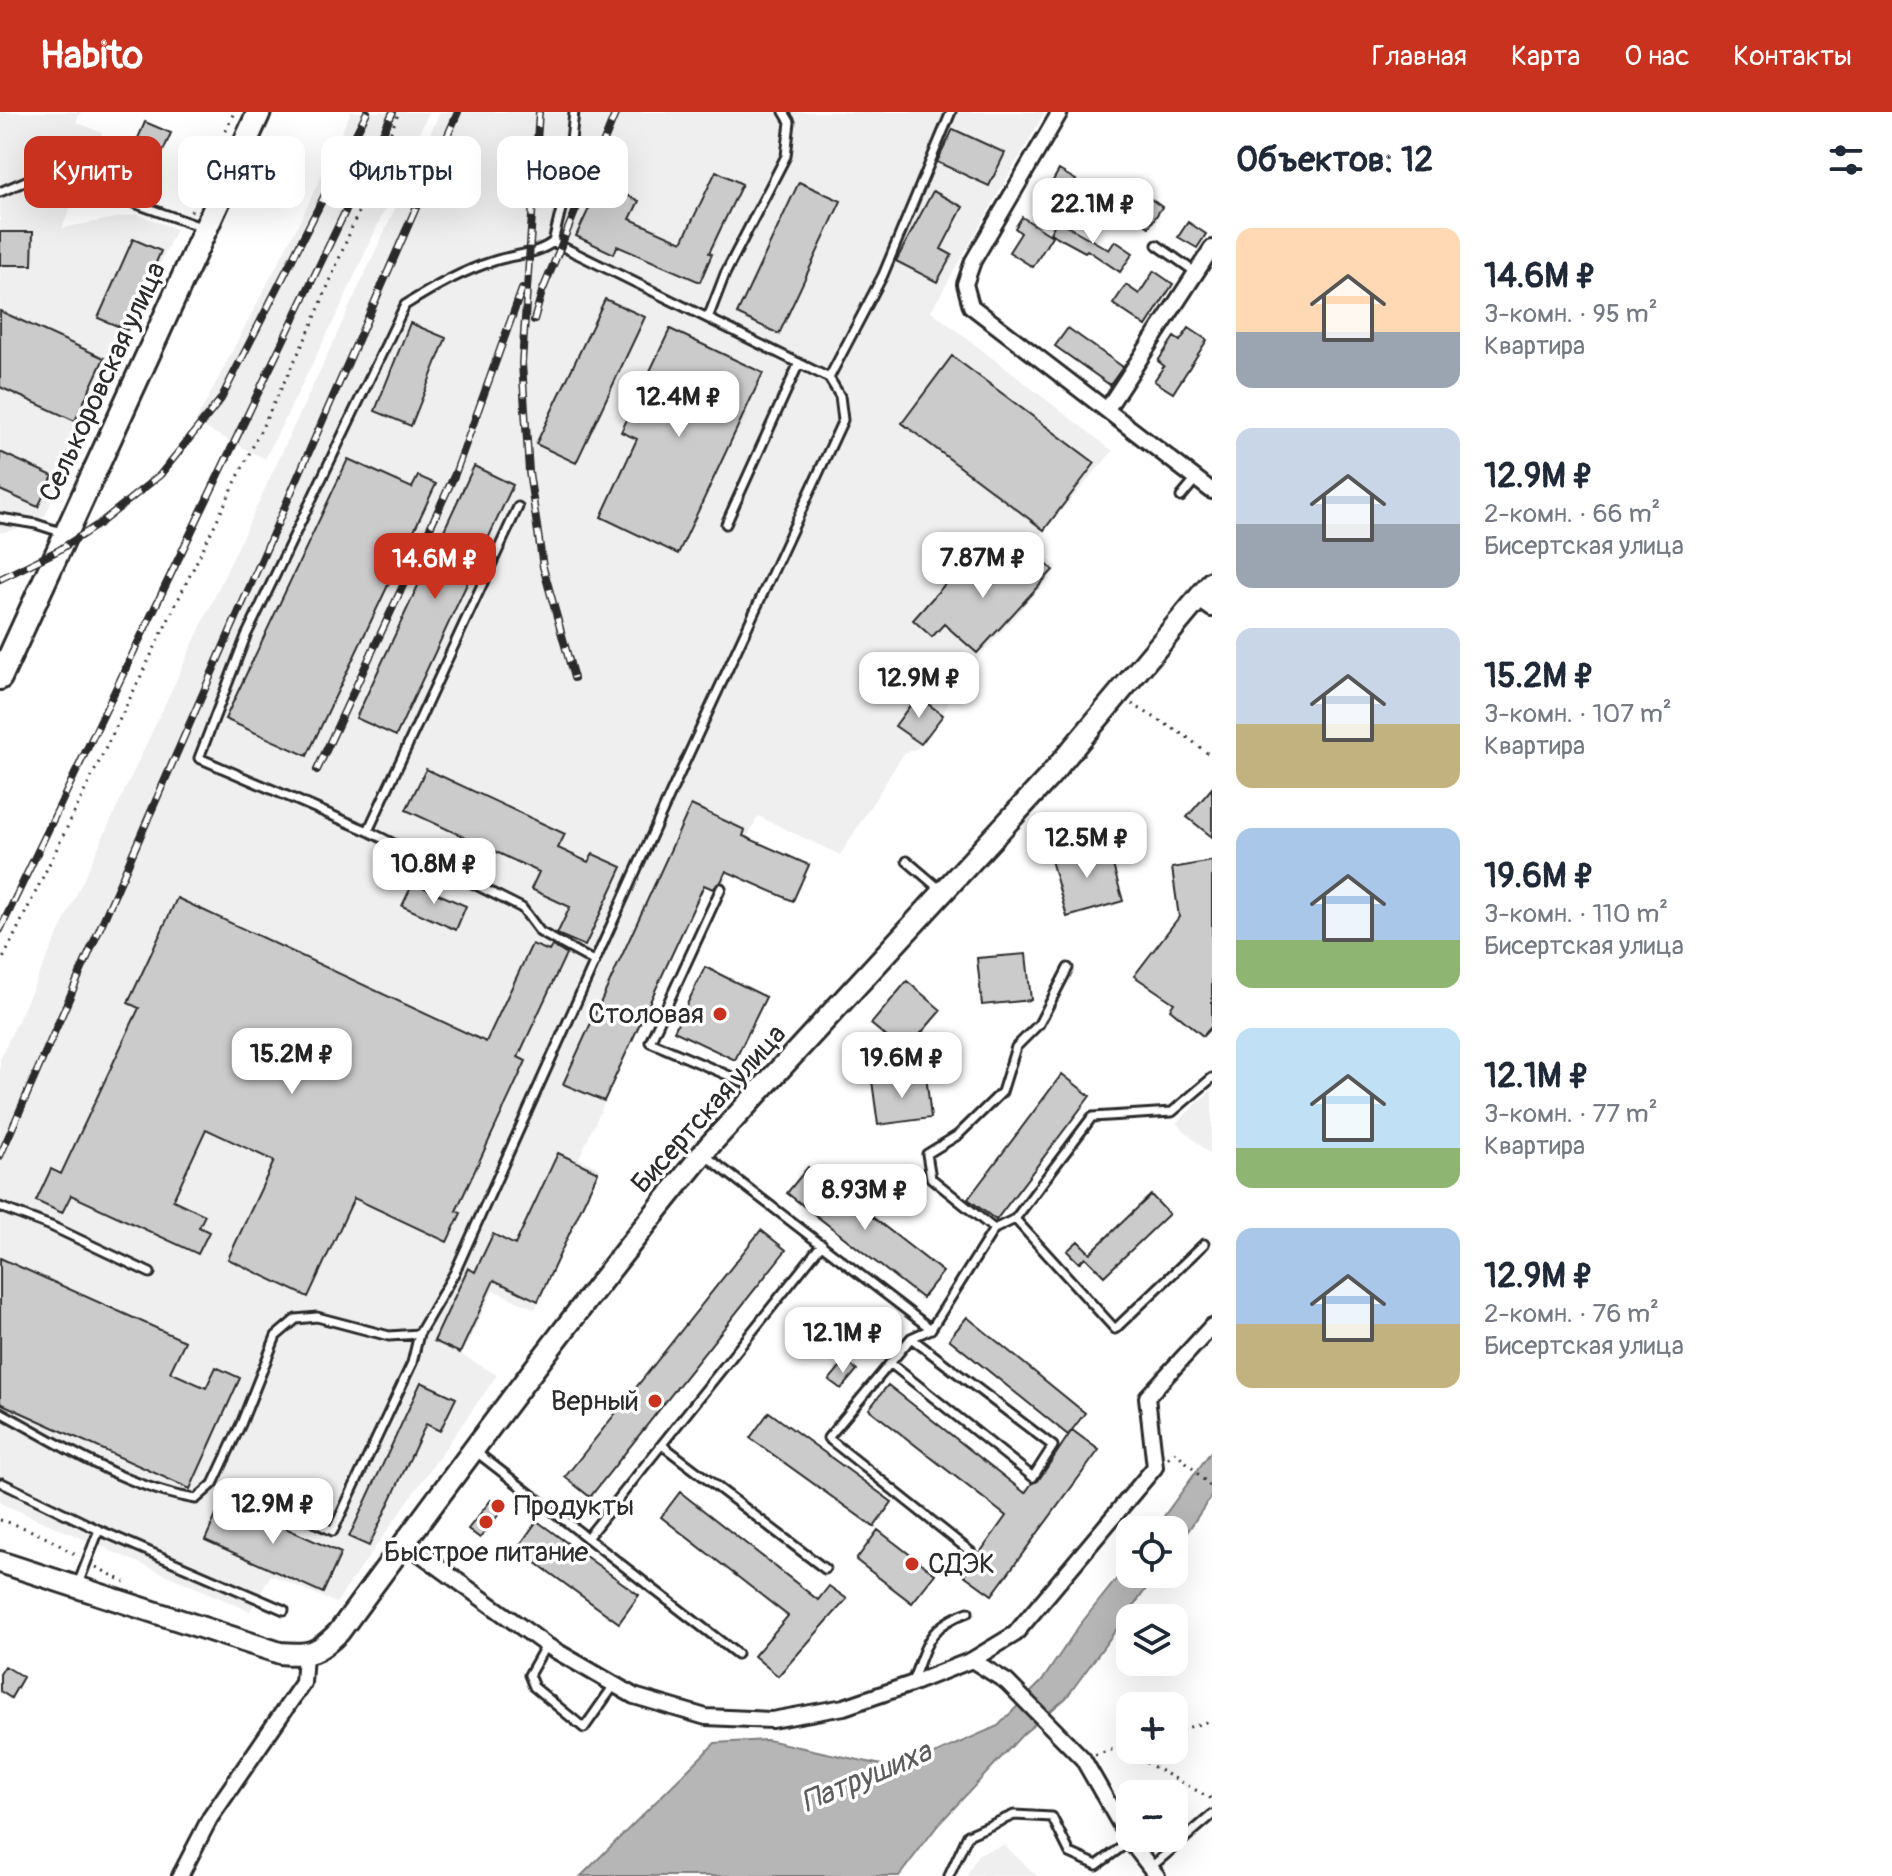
<!DOCTYPE html>
<html lang="ru">
<meta charset="utf-8">
<style>
:root{--surface:#fff;--page:#f6f6f7;--text:#1f2937;--muted:#747a83;--accent:#c8321e}
body{margin:0;font-family:Pangolin,sans-serif;background:var(--page);color:var(--text);height:100vh;display:flex;flex-direction:column;font-size:30px;white-space:nowrap}
*{box-sizing:border-box;margin:0}
p{font-size:26px;color:var(--muted)}
.icon{flex:none;width:44px;height:44px;fill:none;stroke:currentColor;stroke-width:2;stroke-linecap:round;stroke-linejoin:round}
.map{position:relative;flex:1;overflow:hidden}
.sheet{display:flex;flex-direction:column;background:var(--surface);width:680px}
.sheet>*{flex:none}
.banner{position:absolute;left:24px;top:24px;width:760px;height:72px;display:flex;gap:16px}
.buttons{position:absolute;left:1116px;top:1404px;display:grid;gap:16px}
.buttons a{display:grid;place-items:center;width:72px;height:72px;border-radius:16px;background:var(--surface);box-shadow:0 8px 32px #0002;font-size:40px}
.price{position:absolute;translate:-50% -68px;padding:0 18px;border-radius:16px;background:#fff;color:#222;font-size:26px;line-height:52px;filter:drop-shadow(0 2px 4px #0008)}
.price::after{content:'';position:absolute;left:50%;top:48px;width:24px;height:18px;margin-left:-12px;background:inherit;clip-path:polygon(0 0,100% 0,50% 100%)}
.price.on{background:var(--accent);color:#fff}
ul{padding:0;list-style:none}
li{display:flex;align-items:center;gap:24px;height:200px;padding:0 24px}
li span{display:grid;place-items:center;flex:none;width:224px;height:160px;border-radius:16px;color:#555}
li>.icon{margin-inline-start:auto}
span .icon{width:96px;height:96px;fill:#fffc;stroke-width:1}
li b{font-size:34px}
h2{display:flex;justify-content:space-between;align-items:center;height:96px;padding:0 24px;font-size:34px}
.chip{padding:0 28px;border-radius:16px;background:var(--surface);box-shadow:0 8px 32px #0002;font-size:28px;line-height:72px}
.chip.on{background:var(--accent);color:#fff}
header{display:flex;align-items:center;gap:48px;box-sizing:border-box;height:112px;padding:0 40px;background:var(--accent);color:#fff}
header strong{font-size:38px}
nav{display:flex;gap:44px;margin-inline-start:auto;font-size:28px}
main{display:flex;flex:1;min-height:0}
.map>svg:first-child{display:block}
.built{fill:#efefef}
.water{fill:#b6b6b6;stroke:#7e7e7e;stroke-width:2}
.building{fill:#cbcbcb;stroke:#2b2b2b;stroke-width:2}
.lines{fill:none;stroke-linecap:round;stroke-linejoin:round}
.lane-casing{stroke:#2b2b2b;stroke-width:13}
.street-casing{stroke:#2b2b2b;stroke-width:20}
.secondary-casing{stroke:#2b2b2b;stroke-width:26}
.primary-casing{stroke:#2b2b2b;stroke-width:28}
.path{stroke:#2b2b2b;stroke-width:3;stroke-dasharray:2 6;stroke-linecap:butt}
.lane{stroke:#fff;stroke-width:7}
.street{stroke:#fff;stroke-width:14}
.secondary{stroke:#fff;stroke-width:20}
.primary{stroke:#fff;stroke-width:22}
.rail-casing{stroke:#2b2b2b;stroke-width:8}
.rail{stroke:#fff;stroke-width:5;stroke-dasharray:15;stroke-linecap:butt}
.poi-dot{fill:#c8321e;stroke:#fff;stroke-width:3}
.labels{text-anchor:middle;dominant-baseline:central;stroke-width:7;stroke-linejoin:round;paint-order:stroke}
.street-label{font-size:28px;fill:#2b2b2b;stroke:#fff}
.poi-label{font-size:28px;fill:#2b2b2b;stroke:#fff;text-anchor:end}
.water-label{font-size:30px;font-style:italic;fill:#5c5c5c;stroke:#fff}
</style>
<header>
<strong>Habito</strong>
<nav><a>Главная</a><a>Карта</a><a>О нас</a><a>Контакты</a></nav>
</header>
<main>
<div class="map">
<svg width="1212" height="1764" viewBox="0 0 1212 1764">
<rect width="100%" height="100%" fill="#fff"/>
<filter id="ink" filterUnits="userSpaceOnUse"><feTurbulence type="fractalNoise" baseFrequency=".0125" numOctaves="2"/><feDisplacementMap in="SourceGraphic" scale="16" xChannelSelector="R" yChannelSelector="G"/><feConvolveMatrix kernelMatrix="1 2 1 2 8 2 1 2 1" color-interpolation-filters="sRGB"/></filter>
<g filter="url(#ink)">
<path class="built" d="M0 0H81L76 10 102 21 62 116 137 102 176 117 45 404 16 417 0 421Z
M351 0H429L340 196 265 347 195 311 303 103Z
M440 0H1045L931 199 1113 339 1031 434 1058 455 959 568 944 600 918 636 904 641 840 743 758 704 719 781 704 775 579 1046 600 1057 535 1197 493 1178 462 1243 497 1263 336 1491 271 1463 250 1499 0 1391V947Z
M1212 978V1044L1176 1011Z
M1004 1733 1037 1764H967L978 1742Z"/>
<path class="water" d="M1212 1338V1383L1174 1440V1418H1154Z
M1130 1450V1462H1157L1066 1586 1023 1622 938 1713 899 1764H581L715 1631 767 1628 900 1657 998 1614 1042 1569 1079 1514Z"/>
<path class="building" d="M145 10 171 21 145 81 119 70Z
M953 17 1005 41 989 74 937 50Z
M1059 58 1076 68 1063 91 1046 81Z
M716 59 742 72 709 141 712 142 700 170 617 134 614 142 576 124 601 71 639 89 630 107 682 130Z
M799 70 841 89 779 222 737 202Z
M933 79 963 95 941 137 952 143 937 170 896 149Z
M1148 85 1162 95 1149 115 1134 105Z
M1022 105 1052 124 1033 155 1009 140 1021 121 1015 116Z
M1057 108 1109 138 1115 129 1133 141 1120 160 1087 138 1085 140 1050 121Z
M1188 110 1206 122 1197 136 1178 125Z
M0 120H33L32 153H0Z
M133 127 161 139 127 218 98 206Z
M1154 159 1173 172 1146 214 1113 192 1126 173 1139 182Z
M605 187 645 205 576 351 536 332Z
M0 199 104 246 75 309 0 275Z
M410 211 446 226 411 314 375 299Z
M1068 216 1123 255 1110 273 1055 234Z
M1189 216 1207 228 1173 281 1154 269 1164 254 1158 249 1174 225 1180 229Z
M670 217 763 261 678 442 601 405 637 327 621 320Z
M952 244 1095 351 1044 418 902 311Z
M0 340 53 364 38 395 0 378Z
M348 347 412 376 418 364 436 372 307 644 225 607Z
M474 354 513 373 396 624 356 606Z
M1025 433 1053 458 977 541 944 512 932 525 913 508 962 453 987 475Z
M917 584 943 603 921 632 895 614Z
M426 657 565 722 558 736 588 750 593 742 622 755 585 834 557 822 570 795 531 777 539 760 406 698Z
M1212 676V725L1187 705Z
M691 693 745 718 743 724 809 753 793 789 726 759 721 770 713 777 704 773 604 989 563 972Z
M1107 732 1123 789 1067 805 1051 748Z
M1212 749V914L1203 924 1170 897 1174 891 1134 864 1179 805 1172 756Z
M413 771 466 794 456 818 402 794Z
M177 786 486 930 532 832 549 839 552 834 566 842 518 945 526 949 456 1099 461 1101 447 1130 354 1086 308 1185 228 1147 274 1049 206 1017 173 1088 205 1103 199 1115 209 1120 198 1142 71 1083 62 1101 36 1089 51 1057 61 1062 139 896 128 891Z
M1026 842 1031 888 982 893 977 846Z
M705 855 766 885 735 948 674 919Z
M907 869 941 898 905 940 871 912Z
M1062 962 1090 984 996 1108 968 1087Z
M926 963 931 1006 878 1013 872 969Z
M558 1041 598 1060 538 1189 494 1168 460 1241 434 1229 468 1156 475 1160 493 1122 515 1133Z
M808 1055 943 1160 922 1186 787 1081Z
M1151 1083 1169 1102 1104 1164 1085 1145 1079 1151 1067 1139 1078 1129 1090 1141Z
M761 1118 786 1138 590 1385 565 1365Z
M0 1146 185 1229 170 1260 206 1276 216 1255 240 1266 190 1377 0 1291Z
M967 1205 1085 1301 1068 1323 949 1227Z
M845 1249 857 1258 841 1277 829 1268Z
M421 1270 456 1286 440 1319 426 1312 369 1434 349 1425Z
M888 1273 1025 1381 1032 1371 1038 1369 1072 1318 1099 1338 992 1483 964 1463 1006 1404 869 1297Z
M769 1300 892 1390 874 1415 750 1326Z
M680 1380 818 1488 829 1474 847 1487 778 1564 754 1544 788 1504 661 1405Z
M223 1388 341 1441 323 1481 205 1428Z
M491 1388 503 1397 480 1426 468 1417Z
M537 1409 639 1483 619 1511 517 1437Z
M878 1418 935 1462 912 1491 856 1448Z
M5 1554 23 1565 11 1586 0 1579V1562Z"/>
<g class="lines">
<g class="lane-casing">
<path id="lane" d="M0 80 47 60 201 115
M1157 133 1195 160
M708 206 725 162 786 44 790 10 784 0
M829 266 883 163 951 0
M1181 385 1196 367
M518 395 368 719 522 796 540 820 595 850
M0 406 36 412 64 421
M726 412 799 251
M368 719 199 646 246 524 405 193C434 175 462 159 494 149 515 142 536 143 553 130L566 77 574 0
M907 749 942 779
M721 776 650 930 760 977
M706 1044 931 1217 994 1117 1015 1107 1092 1005 1172 1000 1212 966
M0 1095 51 1114 150 1161
M1015 1107 1115 1217 1204 1132
M994 1117 931 1066 927 1042 958 1023 1002 980 1016 935 1039 912 1068 856
M931 1217 911 1226 828 1326 971 1440
M890 1251 1033 1365 1053 1334 911 1226
M0 1300C62 1333 126 1376 196 1387L213 1372 241 1312 276 1224 296 1207 317 1205 389 1224 419 1222 455 1160 673 676 843 308 840 284 829 266 553 130
M662 1333 825 1457
M475 1339 737 1542
M2 1371 99 1418 284 1498
M249 1380 333 1419 412 1251 419 1222
M587 1426 822 1132
M78 1472 99 1418
M546 1533 529 1563 534 1575 584 1616 615 1572
M912 1570C927 1532 927 1515 968 1500
M1151 1755 1212 1703
M949 1764 968 1723 1014 1703 1052 1705 1070 1741 1097 1753 1130 1729"/>
</g>
<g class="street-casing">
<path id="street" d="M1060 0 973 149 965 172 971 194 1212 379
M1107 297 1212 136
M1198 487 1212 497
M404 1430 546 1533 634 1584 706 1605 772 1608 844 1595 911 1572 972 1548 1015 1522 1155 1355 1147 1285 1212 1214
M972 1548 1007 1570 1083 1647 1130 1729 1157 1764
M180 1764 210 1706 303 1571 305 1543"/>
</g>
<g class="secondary-casing">
<path id="secondary" d="M0 1450 280 1541C310 1544 318 1541 339 1520 459 1356 580 1192 709 1034L1049 665 1212 470"/>
</g>
<g class="primary-casing">
<path id="primary" d="M0 566 259 0"/>
</g>
<path class="path" d="M191 100 234 0
M1132 592 1187 625 1212 645
M0 853 312 213 399 0
M1168 1346 1176 1340 1212 1376
M0 1408C28 1415 52 1428 76 1443
M96 1455 125 1470
M1174 1620 1212 1608
M1118 1635 1212 1687
M1095 1643 1130 1632"/>
<use href="#lane" class="lane"/>
<use href="#street" class="street"/>
<use href="#secondary" class="secondary"/>
<use href="#primary" class="primary"/>
<g class="rail-casing">
<path id="rail" d="M539 0 522 251 529 360 543 455 574 566
M534 208 542 180 616 0
M0 467 59 438 99 412 160 363 221 287 367 0
M317 658 455 362 522 177
M0 818 393 0
M0 1044 458 0"/>
</g>
<use href="#rail" class="rail"/>
</g>
</g>
<g class="poi-dot">
<circle cx="720" cy="902" r="8"/>
<circle cx="655" cy="1289" r="8"/>
<circle cx="498" cy="1394" r="8"/>
<circle cx="486" cy="1410" r="8"/>
<circle cx="912" cy="1452" r="8"/>
</g>
<g class="labels">
<g class="street-label">
<text transform="translate(103 270) rotate(-65)">Селькоровская улица</text>
<text transform="translate(709 997) rotate(-48)">Бисертская улица</text>
</g>
<g class="poi-label">
<text x="704" y="902">Столовая</text>
<text x="639" y="1289">Верный</text>
<text x="514" y="1394" text-anchor="start">Продукты</text>
<text x="486" y="1440" text-anchor="middle">Быстрое питание</text>
<text x="928" y="1452" text-anchor="start">СДЭК</text>
</g>
<g class="water-label">
<text transform="translate(866 1665) rotate(-23)">Патрушиха</text>
</g>
</g>
</svg>
<div class="buttons">
<a><svg class="icon" aria-label="locate" viewBox="0 0 24 24"><circle cx="12" cy="12" r="6"/><path d="M12 2v4M12 18v4M2 12h4M18 12h4"/></svg></a>
<a><svg class="icon" aria-label="layers" viewBox="0 0 24 24"><path d="M12 4l9 5-9 5-9-5zM3 14l9 5 9-5"/></svg></a>
<a>+</a>
<a>−</a>
</div>
<b class="price" style="left:1093px;top:134px">22.1M ₽</b>
<b class="price" style="left:679px;top:327px">12.4M ₽</b>
<b class="price" style="left:983px;top:488px">7.87M ₽</b>
<b class="price on" style="left:435px;top:489px">14.6M ₽</b>
<b class="price" style="left:919px;top:608px">12.9M ₽</b>
<b class="price" style="left:1087px;top:768px">12.5M ₽</b>
<b class="price" style="left:434px;top:794px">10.8M ₽</b>
<b class="price" style="left:292px;top:984px">15.2M ₽</b>
<b class="price" style="left:902px;top:988px">19.6M ₽</b>
<b class="price" style="left:865px;top:1120px">8.93M ₽</b>
<b class="price" style="left:843px;top:1263px">12.1M ₽</b>
<b class="price" style="left:273px;top:1434px">12.9M ₽</b>
<div class="banner">
<a class="chip on">Купить</a>
<a class="chip">Снять</a>
<a class="chip">Фильтры</a>
<a class="chip">Новое</a>
</div>
</div>
<section class="sheet">
<h2>Объектов: 12<svg class="icon" aria-label="filters" viewBox="0 0 24 24"><path d="M4 7h16M4 17h16"/><circle cx="9" cy="7" r="2"/><circle cx="15" cy="17" r="2"/></svg></h2>
<ul>
<li><span style="background:linear-gradient(#ffd9b3 65%,#9aa5b1 0)"><svg class="icon" aria-label="home" viewBox="0 0 24 24"><path d="M3 11l9-7 9 7M6 9v11h12V9"/></svg></span><div><b>14.6M ₽</b><p>3-комн. · 95 m²</p><p>Квартира</p></div></li>
<li><span style="background:linear-gradient(#c9d6e8 60%,#9aa5b1 0)"><svg class="icon" aria-label="home" viewBox="0 0 24 24"><path d="M3 11l9-7 9 7M6 9v11h12V9"/></svg></span><div><b>12.9M ₽</b><p>2-комн. · 66 m²</p><p>Бисертская улица</p></div></li>
<li><span style="background:linear-gradient(#c9d6e8 60%,#c2b280 0)"><svg class="icon" aria-label="home" viewBox="0 0 24 24"><path d="M3 11l9-7 9 7M6 9v11h12V9"/></svg></span><div><b>15.2M ₽</b><p>3-комн. · 107 m²</p><p>Квартира</p></div></li>
<li><span style="background:linear-gradient(#a9c7e8 70%,#8fb573 0)"><svg class="icon" aria-label="home" viewBox="0 0 24 24"><path d="M3 11l9-7 9 7M6 9v11h12V9"/></svg></span><div><b>19.6M ₽</b><p>3-комн. · 110 m²</p><p>Бисертская улица</p></div></li>
<li><span style="background:linear-gradient(#bfe0f5 75%,#8fb573 0)"><svg class="icon" aria-label="home" viewBox="0 0 24 24"><path d="M3 11l9-7 9 7M6 9v11h12V9"/></svg></span><div><b>12.1M ₽</b><p>3-комн. · 77 m²</p><p>Квартира</p></div></li>
<li><span style="background:linear-gradient(#a9c7e8 60%,#c2b280 0)"><svg class="icon" aria-label="home" viewBox="0 0 24 24"><path d="M3 11l9-7 9 7M6 9v11h12V9"/></svg></span><div><b>12.9M ₽</b><p>2-комн. · 76 m²</p><p>Бисертская улица</p></div></li>
</ul>
</section>
</main>
